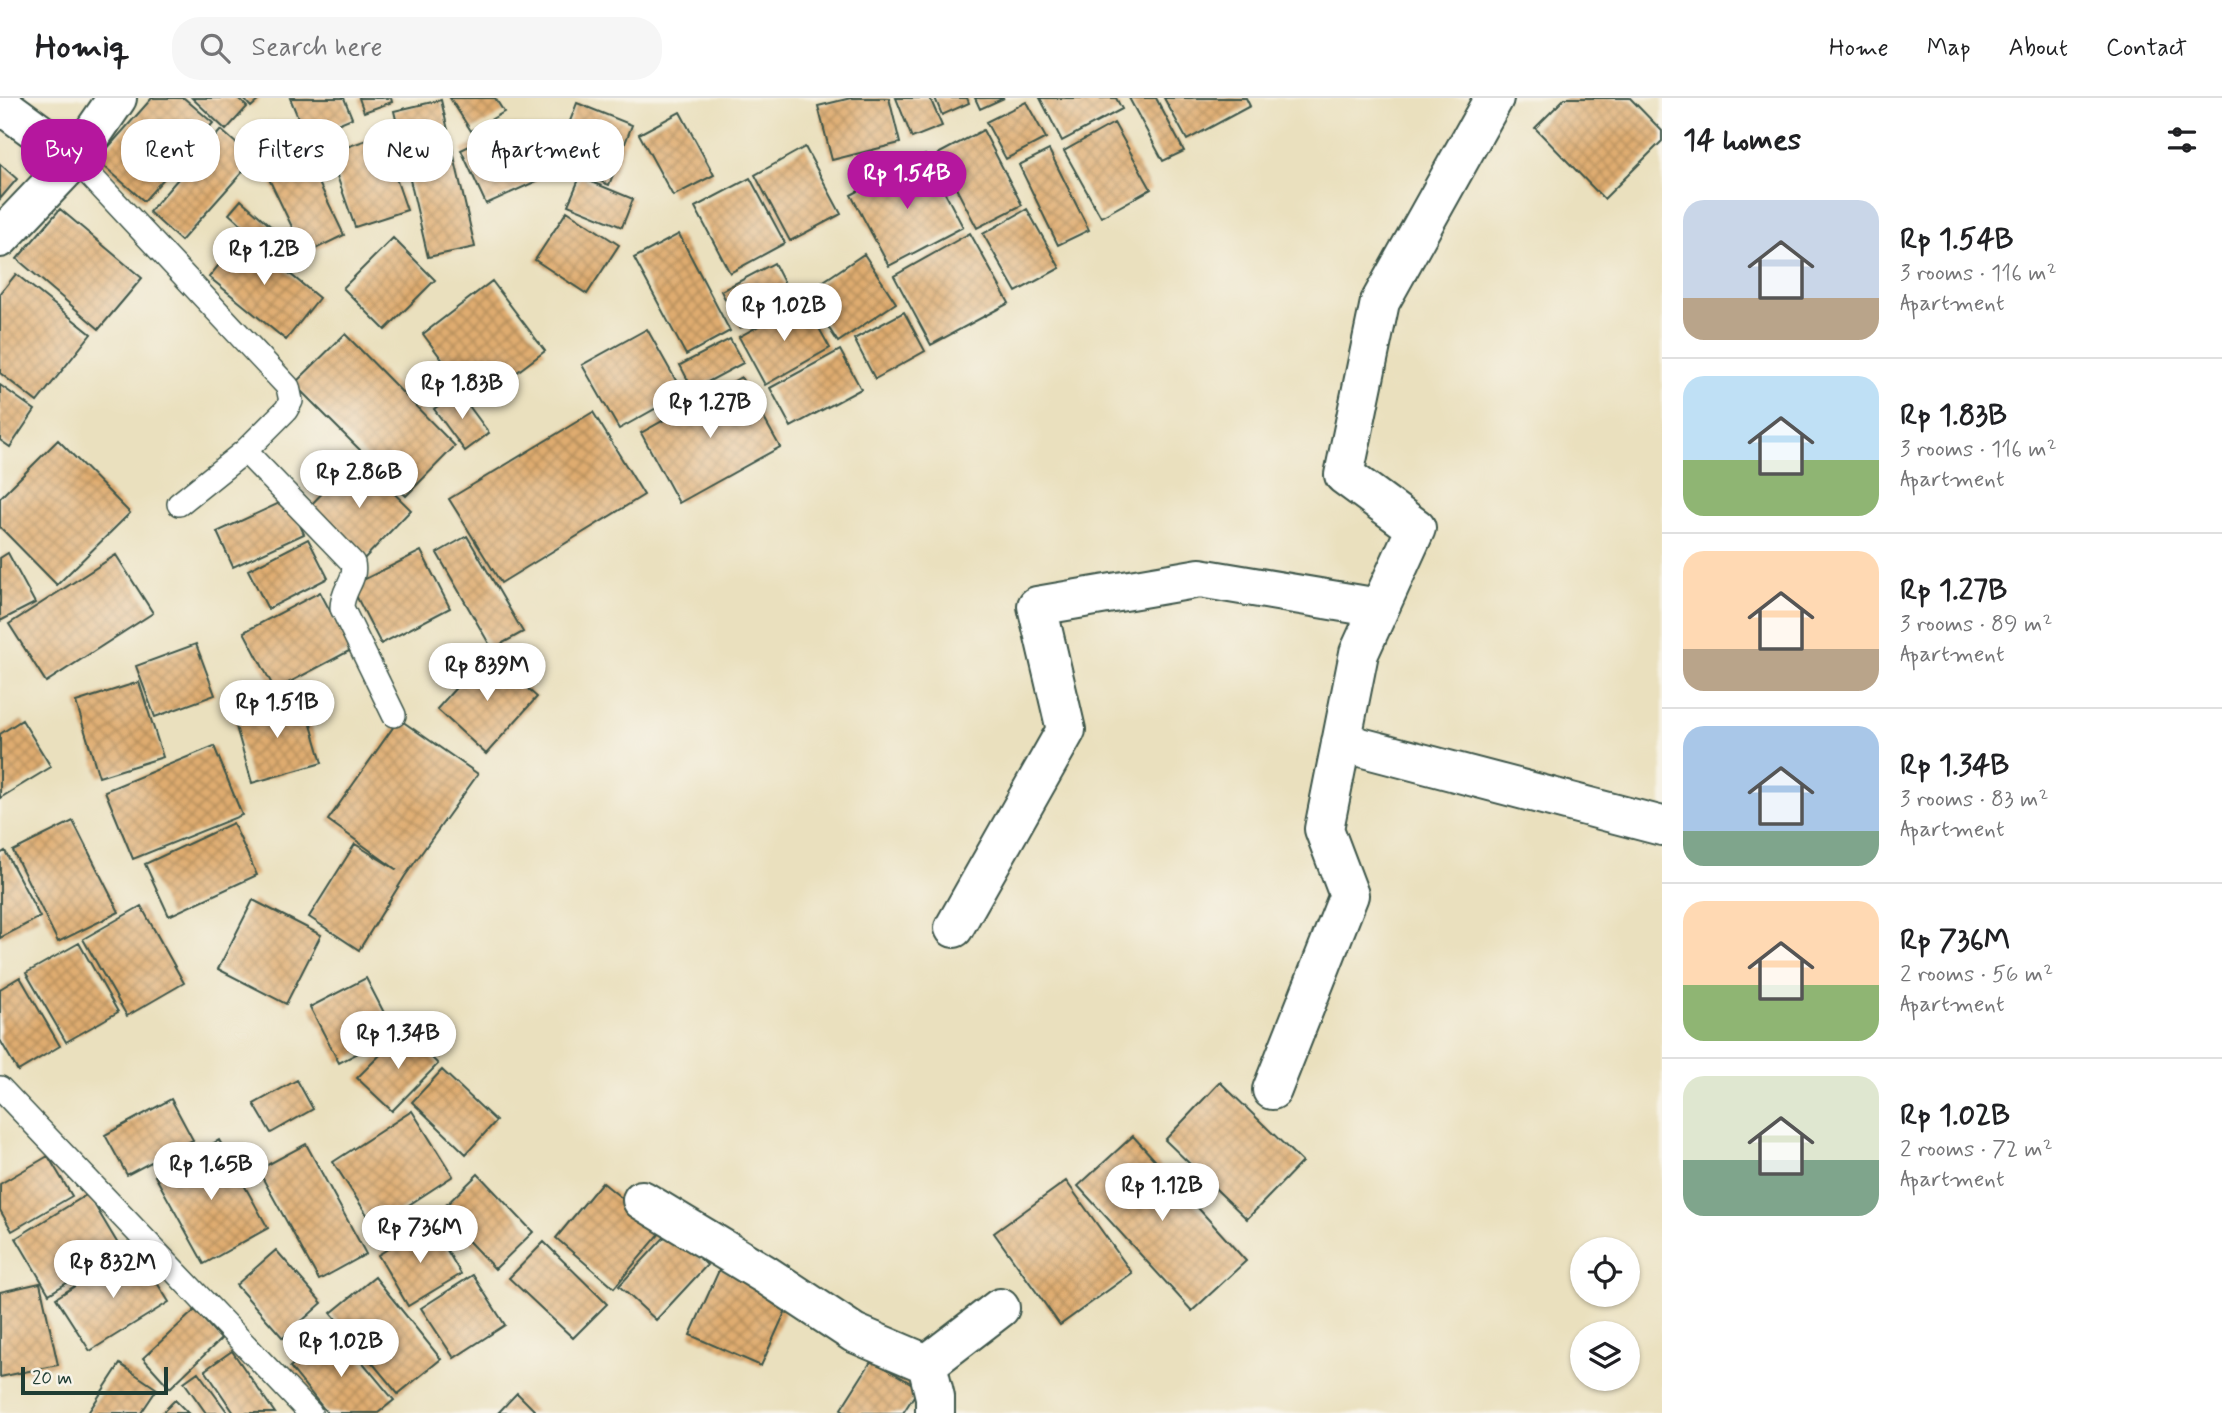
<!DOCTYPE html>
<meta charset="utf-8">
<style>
:root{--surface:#fff;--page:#f6f6f6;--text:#202124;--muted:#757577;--line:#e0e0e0;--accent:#b5179e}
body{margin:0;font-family:Mynerve,sans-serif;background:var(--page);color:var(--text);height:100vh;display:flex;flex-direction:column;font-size:26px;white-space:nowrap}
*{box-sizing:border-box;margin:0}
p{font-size:23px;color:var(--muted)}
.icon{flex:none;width:38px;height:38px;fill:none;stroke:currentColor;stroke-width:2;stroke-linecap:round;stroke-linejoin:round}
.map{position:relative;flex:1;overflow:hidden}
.drawer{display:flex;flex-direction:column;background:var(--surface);width:560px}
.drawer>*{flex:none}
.hud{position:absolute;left:21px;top:21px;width:665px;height:63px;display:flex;gap:14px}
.fabs{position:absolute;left:1570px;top:1139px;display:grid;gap:14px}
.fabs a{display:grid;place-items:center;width:70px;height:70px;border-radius:50%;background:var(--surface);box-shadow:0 2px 5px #0004;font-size:35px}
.scale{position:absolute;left:21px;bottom:18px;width:147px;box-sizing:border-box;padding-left:7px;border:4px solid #1f3d34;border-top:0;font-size:19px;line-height:24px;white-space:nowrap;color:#1f3d34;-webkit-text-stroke:5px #f7f3e8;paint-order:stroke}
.price{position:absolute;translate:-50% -60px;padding:0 16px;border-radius:24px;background:#fff;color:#222;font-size:23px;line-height:46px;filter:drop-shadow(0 2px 4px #0008)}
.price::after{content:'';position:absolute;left:50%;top:42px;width:21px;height:16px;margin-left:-10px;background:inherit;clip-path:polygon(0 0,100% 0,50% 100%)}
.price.on{background:var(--accent);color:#fff}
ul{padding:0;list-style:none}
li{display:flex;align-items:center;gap:21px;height:175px;padding:0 21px}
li+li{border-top:2px solid var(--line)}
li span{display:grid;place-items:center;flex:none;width:196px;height:140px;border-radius:21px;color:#555}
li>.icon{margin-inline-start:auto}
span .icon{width:84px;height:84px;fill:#fffc;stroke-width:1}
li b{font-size:30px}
h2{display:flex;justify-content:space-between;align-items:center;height:84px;padding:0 21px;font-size:30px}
.chip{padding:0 24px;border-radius:28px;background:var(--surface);box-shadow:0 2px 5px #0004;font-size:24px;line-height:63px}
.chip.on{background:var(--accent);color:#fff}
header{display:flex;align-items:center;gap:42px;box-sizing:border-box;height:98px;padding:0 35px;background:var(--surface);border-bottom:2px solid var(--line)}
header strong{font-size:33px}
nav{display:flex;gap:38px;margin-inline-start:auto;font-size:24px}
.search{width:490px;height:63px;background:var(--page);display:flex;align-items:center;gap:18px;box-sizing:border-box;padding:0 24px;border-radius:28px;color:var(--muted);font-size:26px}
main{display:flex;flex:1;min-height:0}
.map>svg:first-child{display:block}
.building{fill:url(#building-cross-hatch)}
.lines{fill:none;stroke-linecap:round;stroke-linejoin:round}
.service-casing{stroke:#3d5549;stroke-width:26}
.minor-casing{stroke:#3d5549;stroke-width:42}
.service{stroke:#fff;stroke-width:23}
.minor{stroke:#fff;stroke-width:38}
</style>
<header>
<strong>Homiq</strong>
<div class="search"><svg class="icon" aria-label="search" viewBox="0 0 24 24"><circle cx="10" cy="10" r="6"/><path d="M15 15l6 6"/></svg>Search here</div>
<nav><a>Home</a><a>Map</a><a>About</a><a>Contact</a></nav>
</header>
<main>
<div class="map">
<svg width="1662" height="1315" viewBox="0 0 1662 1315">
<defs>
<pattern id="building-cross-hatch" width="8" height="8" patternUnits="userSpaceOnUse" patternTransform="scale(1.75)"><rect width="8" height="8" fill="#dfac6f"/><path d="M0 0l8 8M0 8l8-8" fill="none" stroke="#b48d5c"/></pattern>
</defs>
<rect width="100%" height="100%" fill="#f7f3e8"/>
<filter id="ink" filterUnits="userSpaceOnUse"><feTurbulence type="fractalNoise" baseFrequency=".0143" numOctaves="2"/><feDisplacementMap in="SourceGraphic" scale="14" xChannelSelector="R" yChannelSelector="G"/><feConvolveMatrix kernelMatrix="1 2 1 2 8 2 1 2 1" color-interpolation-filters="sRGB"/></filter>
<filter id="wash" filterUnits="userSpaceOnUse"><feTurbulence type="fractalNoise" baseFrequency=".00686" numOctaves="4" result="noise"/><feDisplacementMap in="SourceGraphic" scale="28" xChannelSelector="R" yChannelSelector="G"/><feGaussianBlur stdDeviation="1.57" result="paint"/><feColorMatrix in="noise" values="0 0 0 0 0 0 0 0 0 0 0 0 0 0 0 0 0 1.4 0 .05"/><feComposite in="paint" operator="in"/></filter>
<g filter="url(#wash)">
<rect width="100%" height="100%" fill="#eae0be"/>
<g id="blocks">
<path class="building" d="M152 0H184L213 25 144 103 97 62Z
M192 0H238L247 9 226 32Z
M243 0H261L251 9Z
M290 0H344L352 20 306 39Z
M359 0H391L392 4 364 14Z
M450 0H495L504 14 471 33Z
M851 0H889L900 45 832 62 818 8Z
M896 0H930L942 28 912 40Z
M935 0H967L969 5 942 17Z
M975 0H1004L980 11Z
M1040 0H1116L1122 11 1062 43Z
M1129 0H1156L1184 53 1163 63Z
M1164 0H1246L1250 8 1187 42Z
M1565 0H1630L1662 33V43L1604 101 1535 30Z
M441 2 475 149 428 159 394 13Z
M1026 4 1046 40 1006 61 986 24Z
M577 5 632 27 609 87 554 65Z
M680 14 714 77 673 98 639 36Z
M1114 25 1151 91 1101 119 1064 53Z
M513 27 539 82 486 106 461 52Z
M221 32 254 61 181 143 149 114Z
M983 32 1022 107 977 130 938 56Z
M296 37 344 137 305 156 257 56Z
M381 37 407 112 355 129 329 55Z
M805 49 841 116 790 143 755 77Z
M1049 52 1089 132 1058 147 1019 67Z
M925 57 963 129 889 168 851 97Z
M0 66 17 81 0 101Z
M580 79 633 101 622 129 568 107Z
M750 80 785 145 730 175 695 109Z
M241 102 300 154 287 168 229 116Z
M60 111 142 180 99 231 17 161Z
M1027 111 1060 170 1016 194 983 136Z
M567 113 619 147 587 196 535 162Z
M970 135 1009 205 931 247 894 178Z
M679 136 730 233 686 257 634 160Z
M243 137 319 200 286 242 209 179Z
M393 140 435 182 385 232 343 190Z
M864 156 896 205 838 244 806 195Z
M774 165 793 202 740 230 721 193Z
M16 176 91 236 37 304 0 275V196Z
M492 183 545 253 475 306 423 236Z
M804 203 830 250 765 287 739 239Z
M904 214 925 253 875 281 854 241Z
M647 231 683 295 619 331 582 267Z
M345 236 455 348 406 398 294 286Z
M730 241 743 265 693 292 680 267Z
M840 252 861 291 791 329 770 290Z
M741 279 780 349 679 405 641 335Z
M0 287 35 312 10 349 0 342Z
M458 293 489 335 465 353 434 311Z
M593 314 644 397 501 485 449 401Z
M58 342 130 415 57 487 0 429V400Z
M357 359 411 412 361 464 307 411Z
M288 401 304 436 233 469 217 434Z
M467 438 523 534 492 551 437 455Z
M308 441 328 480 268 511 248 472Z
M421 453 450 510 381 546 351 488Z
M8 455 35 505 0 523V460Z
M116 457 153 515 46 584 9 526Z
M320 494 351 552 275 592 244 534Z
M196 546 215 597 155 619 136 568Z
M487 555 537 599 486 656 437 611Z
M139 584 163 659 99 679 76 604Z
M303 599 322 665 252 685 233 618Z
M399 621 478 676 405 778 359 852 309 819 355 746 397 772 328 722Z
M22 622 51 669 0 700V636Z
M214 648 242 717 133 761 105 693Z
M73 723 119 814 58 844 13 753Z
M233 725 257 777 169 818 145 766Z
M5 753 40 819 0 840V756Z
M253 802 321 837 286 906 218 871Z
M141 808 184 885 127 918 83 841Z
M79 845 118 914 66 944 26 875Z
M20 879 60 948 18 973 0 942V891Z
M366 880 395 936 339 965 310 909Z
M405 932 438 966 392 1013 357 980Z
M442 972 496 1023 466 1056 412 1004Z
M297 982 313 1011 271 1035 254 1006Z
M1220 984 1302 1064 1247 1121 1165 1042Z
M171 1001 193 1042 127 1077 105 1037Z
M412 1013 453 1078 375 1129 333 1064Z
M1133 1038 1246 1163 1192 1213 1078 1088Z
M219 1042 268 1130 204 1166 155 1078Z
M306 1046 366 1156 319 1182 258 1072Z
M48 1058 72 1098 12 1133 0 1112V1086Z
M478 1076 533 1134 495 1171 440 1113Z
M1066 1083 1132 1175 1060 1227 994 1135Z
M602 1084 662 1133 614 1190 556 1140Z
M88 1096 121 1151 49 1196 16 1140Z
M431 1125 461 1176 408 1208 378 1157Z
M671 1132 707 1167 656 1222 619 1188Z
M544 1144 607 1206 573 1240 509 1180Z
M135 1150 169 1204 90 1253 56 1200Z
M276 1152 322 1205 283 1240 236 1187Z
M720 1170 791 1201 761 1268 690 1237Z
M473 1177 505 1227 454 1260 421 1210Z
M375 1179 441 1261 398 1296 331 1215Z
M40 1185 58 1267 0 1279V1194Z
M195 1212 221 1241 170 1290 143 1260Z
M335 1231 394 1302 378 1315H327L290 1269Z
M232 1253 275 1315H234L205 1272Z
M872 1262 919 1290 903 1315H848L841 1311Z
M120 1266 157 1291 141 1315H88Z
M198 1274 228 1315H206L184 1284Z
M517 1295 537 1315H498Z
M175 1302 188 1315H162Z"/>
</g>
</g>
<g filter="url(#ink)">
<use href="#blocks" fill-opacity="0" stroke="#3d5549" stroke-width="2"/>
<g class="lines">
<g class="service-casing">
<path id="service" d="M75 61 288 289 291 303 286 312 245 353 353 465C357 482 342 491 342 510L394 617
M179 406 245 353
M0 990 310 1315"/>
</g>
<g class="minor-casing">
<path id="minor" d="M0 6 75 61
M0 140 75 61 117 0
M1341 644 1662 728
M954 830 1066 632 1037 508 1200 480 1379 510
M1272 992 1349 797 1324 731 1359 555 1416 430 1344 377 1380 204 1494 0
M642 1102 766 1177 854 1235 927 1266
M935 1315V1299L927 1266 1000 1210"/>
</g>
<use href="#service" class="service"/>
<use href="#minor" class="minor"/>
</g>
</g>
</svg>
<div class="fabs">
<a><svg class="icon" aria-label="locate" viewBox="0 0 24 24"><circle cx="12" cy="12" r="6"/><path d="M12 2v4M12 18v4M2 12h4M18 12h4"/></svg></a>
<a><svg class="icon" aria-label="layers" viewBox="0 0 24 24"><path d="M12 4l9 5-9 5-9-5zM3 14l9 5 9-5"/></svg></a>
</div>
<div class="scale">20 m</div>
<b class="price on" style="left:907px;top:113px">Rp 1.54B</b>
<b class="price" style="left:264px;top:189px">Rp 1.2B</b>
<b class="price" style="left:784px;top:245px">Rp 1.02B</b>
<b class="price" style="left:462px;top:323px">Rp 1.83B</b>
<b class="price" style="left:710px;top:342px">Rp 1.27B</b>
<b class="price" style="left:359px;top:412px">Rp 2.86B</b>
<b class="price" style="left:487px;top:605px">Rp 839M</b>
<b class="price" style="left:277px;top:642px">Rp 1.51B</b>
<b class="price" style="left:398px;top:973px">Rp 1.34B</b>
<b class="price" style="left:211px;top:1104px">Rp 1.65B</b>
<b class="price" style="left:1162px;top:1125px">Rp 1.12B</b>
<b class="price" style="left:420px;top:1167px">Rp 736M</b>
<b class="price" style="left:113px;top:1202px">Rp 832M</b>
<b class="price" style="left:341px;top:1281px">Rp 1.02B</b>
<div class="hud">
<a class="chip on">Buy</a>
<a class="chip">Rent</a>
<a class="chip">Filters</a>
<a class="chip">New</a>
<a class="chip">Apartment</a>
</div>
</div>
<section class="drawer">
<h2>14 homes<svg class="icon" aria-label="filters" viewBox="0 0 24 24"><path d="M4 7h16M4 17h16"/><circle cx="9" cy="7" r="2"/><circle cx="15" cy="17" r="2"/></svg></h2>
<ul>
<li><span style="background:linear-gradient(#c9d6e8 70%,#b9a48a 0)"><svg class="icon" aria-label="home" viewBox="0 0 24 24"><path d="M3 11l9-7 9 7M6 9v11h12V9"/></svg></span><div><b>Rp 1.54B</b><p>3 rooms · 116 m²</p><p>Apartment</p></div></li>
<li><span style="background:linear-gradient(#bfe0f5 60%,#8fb573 0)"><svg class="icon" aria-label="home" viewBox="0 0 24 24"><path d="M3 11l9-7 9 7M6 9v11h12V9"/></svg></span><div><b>Rp 1.83B</b><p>3 rooms · 116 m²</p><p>Apartment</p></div></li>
<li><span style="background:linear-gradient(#ffd9b3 70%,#b9a48a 0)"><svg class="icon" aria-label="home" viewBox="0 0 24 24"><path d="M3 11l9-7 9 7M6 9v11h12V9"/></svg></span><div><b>Rp 1.27B</b><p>3 rooms · 89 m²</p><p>Apartment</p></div></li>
<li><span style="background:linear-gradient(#a9c7e8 75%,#7fa58c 0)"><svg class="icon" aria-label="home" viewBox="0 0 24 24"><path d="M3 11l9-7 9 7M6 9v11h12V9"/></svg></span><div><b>Rp 1.34B</b><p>3 rooms · 83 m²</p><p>Apartment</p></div></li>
<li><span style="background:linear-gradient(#ffd9b3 60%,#8fb573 0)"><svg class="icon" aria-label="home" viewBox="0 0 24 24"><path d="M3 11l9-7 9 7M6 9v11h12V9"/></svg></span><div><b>Rp 736M</b><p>2 rooms · 56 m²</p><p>Apartment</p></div></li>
<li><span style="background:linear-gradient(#dfe7d0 60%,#7fa58c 0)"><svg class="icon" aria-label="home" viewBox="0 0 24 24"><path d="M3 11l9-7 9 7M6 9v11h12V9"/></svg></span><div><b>Rp 1.02B</b><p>2 rooms · 72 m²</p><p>Apartment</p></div></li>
</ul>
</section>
</main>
